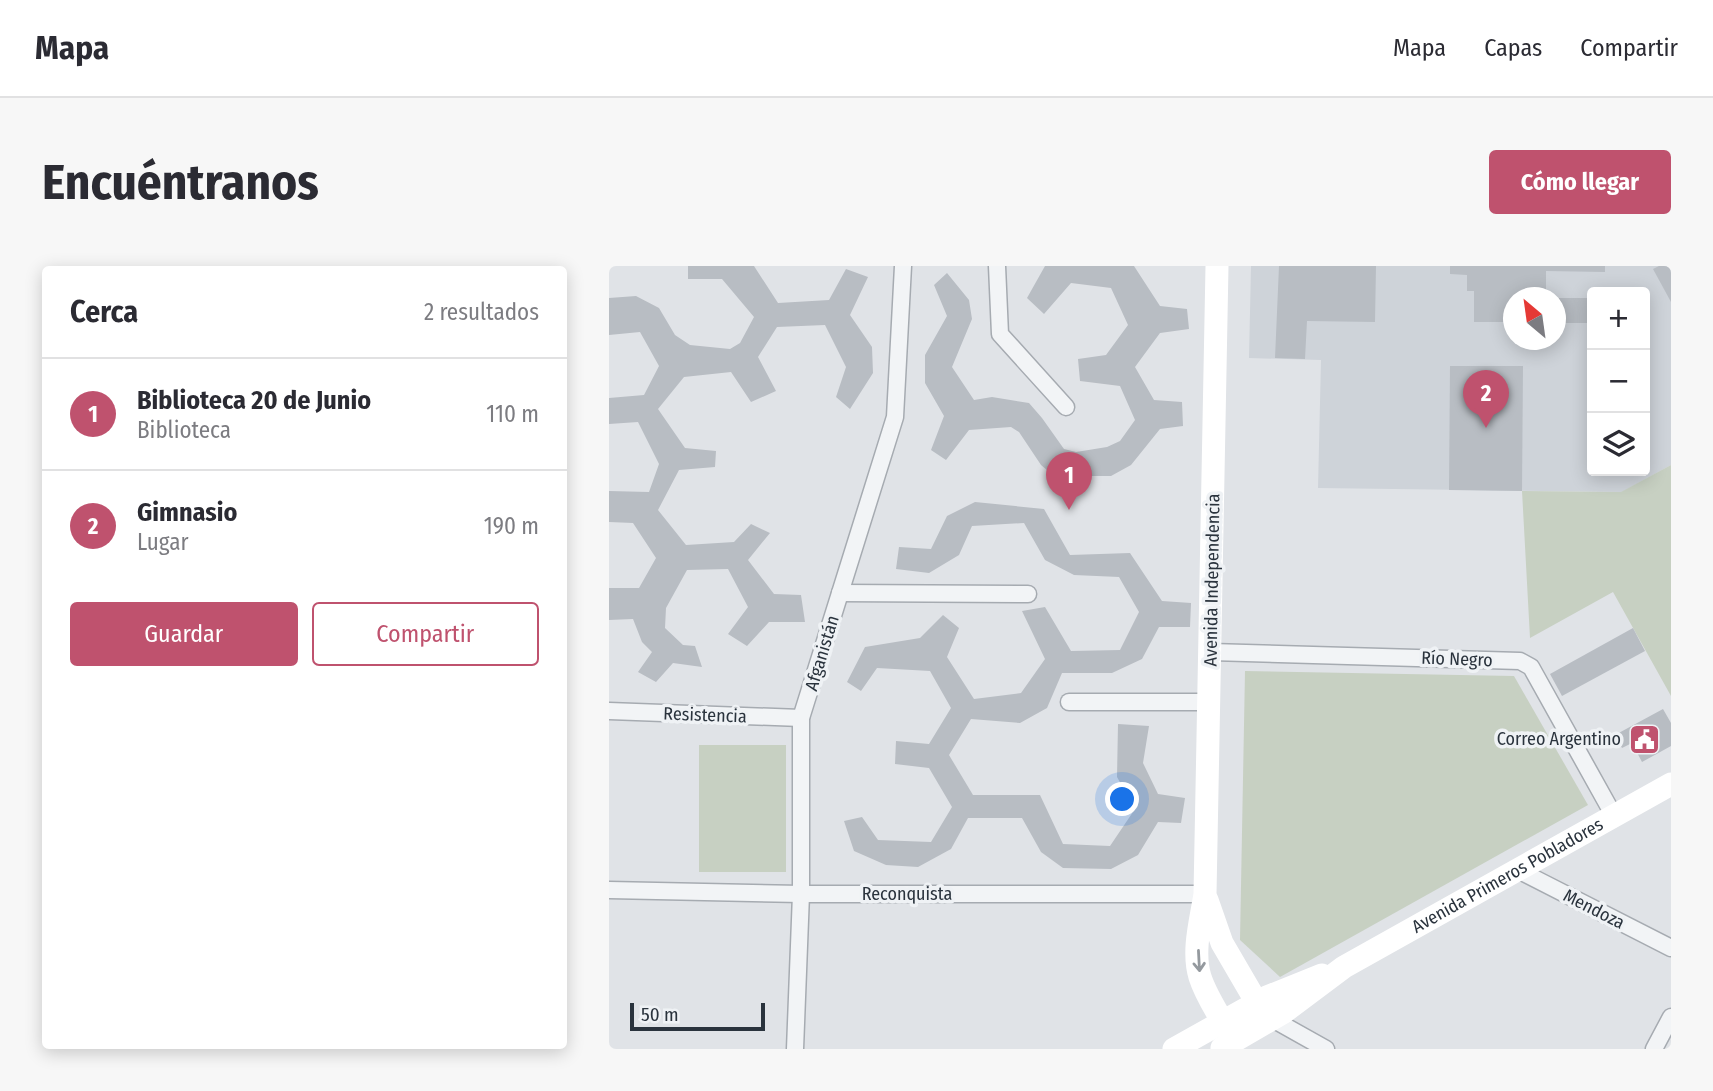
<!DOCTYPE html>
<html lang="es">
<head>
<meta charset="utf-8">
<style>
  :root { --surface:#fff; --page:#f7f7f7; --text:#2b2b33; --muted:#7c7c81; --line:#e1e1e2; --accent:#bf526e }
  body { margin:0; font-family:"Fira Sans Condensed",sans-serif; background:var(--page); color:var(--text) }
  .controls { position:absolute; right:21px; top:21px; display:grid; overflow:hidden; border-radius:7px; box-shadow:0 4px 18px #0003 }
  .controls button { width:63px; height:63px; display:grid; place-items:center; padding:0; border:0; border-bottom:2px solid var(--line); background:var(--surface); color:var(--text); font:35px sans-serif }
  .compass { position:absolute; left:894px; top:21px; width:63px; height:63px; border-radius:50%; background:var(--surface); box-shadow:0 4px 18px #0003; rotate:331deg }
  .scale { position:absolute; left:21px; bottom:18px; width:135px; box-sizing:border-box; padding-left:7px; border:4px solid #2a333d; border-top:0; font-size:19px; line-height:24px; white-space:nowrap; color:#2a333d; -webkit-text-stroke:5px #eff2f5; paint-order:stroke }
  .you { position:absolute; left:514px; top:534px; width:24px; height:24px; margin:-18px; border:5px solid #fff; border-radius:50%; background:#1a73e8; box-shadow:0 0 0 10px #1a73e833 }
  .badge { display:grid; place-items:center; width:46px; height:46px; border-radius:50%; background:var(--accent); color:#fff; font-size:23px; font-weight:700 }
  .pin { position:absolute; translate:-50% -58px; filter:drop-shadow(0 2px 4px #0008) }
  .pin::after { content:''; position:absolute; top:37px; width:24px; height:21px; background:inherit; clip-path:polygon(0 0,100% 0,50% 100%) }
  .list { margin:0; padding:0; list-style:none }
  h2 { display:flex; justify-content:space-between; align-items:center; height:91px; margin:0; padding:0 28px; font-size:30px }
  h2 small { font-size:23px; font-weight:400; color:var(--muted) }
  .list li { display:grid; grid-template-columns:46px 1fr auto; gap:21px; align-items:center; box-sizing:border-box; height:112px; padding:0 28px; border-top:2px solid var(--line) }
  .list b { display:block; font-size:26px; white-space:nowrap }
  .list p { margin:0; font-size:23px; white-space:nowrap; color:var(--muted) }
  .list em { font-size:23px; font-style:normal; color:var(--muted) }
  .actions { display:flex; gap:14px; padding:21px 28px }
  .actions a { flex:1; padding:16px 0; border:2px solid var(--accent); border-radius:7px; text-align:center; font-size:24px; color:var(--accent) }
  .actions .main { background:var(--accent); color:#fff }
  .icon { flex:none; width:38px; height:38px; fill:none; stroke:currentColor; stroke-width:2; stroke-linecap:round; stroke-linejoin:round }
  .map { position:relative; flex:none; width:1062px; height:783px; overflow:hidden; border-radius:7px }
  header { display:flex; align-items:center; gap:42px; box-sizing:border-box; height:98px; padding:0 35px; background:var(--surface); border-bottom:2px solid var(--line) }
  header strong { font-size:33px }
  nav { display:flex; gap:38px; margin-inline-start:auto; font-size:24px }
  .intro { display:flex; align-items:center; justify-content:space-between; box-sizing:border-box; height:168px; padding:0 42px }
  h1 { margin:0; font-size:49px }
  .button { padding:18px 32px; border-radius:7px; background:var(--accent); color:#fff; font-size:24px; font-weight:700 }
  main { display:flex; gap:42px; padding:0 42px }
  aside { flex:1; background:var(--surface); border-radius:7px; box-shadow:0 4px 18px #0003 }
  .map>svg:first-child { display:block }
  .built { fill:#ced3d9; fill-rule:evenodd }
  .green { fill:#c7d0c2 }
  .building { fill:#b8bdc3 }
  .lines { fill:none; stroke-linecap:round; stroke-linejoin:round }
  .street-casing { stroke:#a6abb1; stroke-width:19 }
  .street { stroke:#f2f4f6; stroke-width:16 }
  .secondary { stroke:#fff; stroke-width:23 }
  .oneway { stroke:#94999e }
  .labels { text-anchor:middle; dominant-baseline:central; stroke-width:7; stroke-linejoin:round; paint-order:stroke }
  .street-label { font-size:18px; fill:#2a333d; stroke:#eff2f5 }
  .poi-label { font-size:18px; fill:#2a333d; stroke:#eff2f5; text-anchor:end }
</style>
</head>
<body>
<header>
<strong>Mapa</strong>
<nav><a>Mapa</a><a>Capas</a><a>Compartir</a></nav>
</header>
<div class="intro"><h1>Encuéntranos</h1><a class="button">Cómo llegar</a></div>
<main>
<aside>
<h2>Cerca<small>2 resultados</small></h2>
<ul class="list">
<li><span class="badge">1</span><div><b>Biblioteca 20 de Junio</b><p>Biblioteca</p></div><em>110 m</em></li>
<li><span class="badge">2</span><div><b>Gimnasio</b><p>Lugar</p></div><em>190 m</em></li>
</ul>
<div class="actions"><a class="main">Guardar</a><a>Compartir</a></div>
</aside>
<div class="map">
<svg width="1062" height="783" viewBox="0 0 1062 783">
  <rect width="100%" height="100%" fill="#e0e3e7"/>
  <path class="built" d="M 642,0 L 1062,0 L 1062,199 L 1013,226 L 709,222 L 712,94 L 640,92 ZM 983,26 L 1036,26 L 1036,205 L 983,205 ZM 904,32 L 946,32 L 946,74 L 904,74 Z"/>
  <g class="green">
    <polygon points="1062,199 1062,430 1004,326 921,372 913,225 1012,226"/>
    <polygon points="636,405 905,410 979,539 671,711 631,674"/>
    <rect x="90" y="479" width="87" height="127"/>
  </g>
  <g class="building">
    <polygon points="79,0 145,0 169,37 220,34 237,3 259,11 241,49 263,81 264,107 241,143 227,131 237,101 216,59 168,61 149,91 167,125 142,136 122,106 75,111 49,143 76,182 107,185 106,201 70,204 49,244 77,279 125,276 142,258 161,267 139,294 165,328 192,329 196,356 160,356 138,380 119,368 139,341 119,303 78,304 57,342 56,362 74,379 86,380 93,401 64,397 47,416 29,406 43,386 33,376 24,353 0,354 0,322 30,322 47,292 24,257 0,256 0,225 40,226 50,198 29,156 0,158 0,132 35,129 50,100 31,66 0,69 0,32 27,30 50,42 66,69 81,79 121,83 131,77 145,51 113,13 79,13"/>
    <polygon points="436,0 525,0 551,40 578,43 580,63 551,67 526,101 545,134 573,136 574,160 551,163 522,199 502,210 445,210 432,199 410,166 402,161 360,164 337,194 322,184 335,150 316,117 316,89 338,50 325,19 338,7 360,34 363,53 343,101 365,134 383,131 420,137 433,152 455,183 467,186 498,181 511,175 526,154 511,120 471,115 469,93 497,89 519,59 502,22 462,17 435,48 418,32"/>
    <polygon points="670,0 767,0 766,56 698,55 696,93 666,92"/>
    <polygon points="841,0 996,0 996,6 937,5 937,32 904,32 904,56 865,56 865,25 858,25 858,9 841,8"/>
    <polygon points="1050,0 1062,0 1062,36 1044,3"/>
    <rect x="946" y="32" width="37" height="25"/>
    <polygon points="841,100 914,100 913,225 840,224"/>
    <polygon points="366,236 435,243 461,289 521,287 553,335 582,337 581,361 550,361 533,393 503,407 453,407 438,442 411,457 362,453 340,489 364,529 431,529 454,578 501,580 526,543 508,511 509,458 540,460 534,497 549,528 576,532 572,557 549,556 529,589 502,603 454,602 432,586 413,552 359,552 342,583 309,601 277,599 245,585 235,555 253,551 269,574 322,576 343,541 320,502 286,498 287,475 320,478 342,442 321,405 268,402 252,425 238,416 256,381 311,372 334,349 350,362 338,391 365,433 412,427 436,393 413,345 436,341 462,385 511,384 530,346 510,311 465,309 436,294 415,257 363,260 350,289 320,307 287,303 290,281 322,283 338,250"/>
    <polygon points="1024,362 1036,385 953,430 941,408"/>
    <polygon points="1054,443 1062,457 1062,480 1033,496 1023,477 1013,482 1006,469"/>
  </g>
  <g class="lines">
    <defs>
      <g id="street">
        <polyline points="388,0 391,68 457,141"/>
        <polyline points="231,327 419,328"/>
        <polyline points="602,386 911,395 922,401 1005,550"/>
        <polyline points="460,436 601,436"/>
        <polyline points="0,445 192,452"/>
        <polyline points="909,604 1062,682"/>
        <polyline points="0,624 192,628 596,628"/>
        <polyline points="658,750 717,783"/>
        <polyline points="186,783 192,628 192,452 286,151 294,0"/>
        <polyline points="1045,783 1062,751"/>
      </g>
    </defs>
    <use href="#street" class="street-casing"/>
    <use href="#street" class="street"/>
    <g class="secondary">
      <path d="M 608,0 L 596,628 C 592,654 583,685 591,711 C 598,733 614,755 625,775"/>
      <polyline points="598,634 613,677 648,737 651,752"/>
      <path id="s1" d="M 613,782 L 675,746 L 735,701 L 1062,518"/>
      <polyline points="565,783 658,731 713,709"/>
    </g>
  </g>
  <defs><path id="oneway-shaft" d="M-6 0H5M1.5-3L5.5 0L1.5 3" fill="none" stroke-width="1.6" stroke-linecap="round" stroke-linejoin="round" transform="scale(1.75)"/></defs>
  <use class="oneway" href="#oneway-shaft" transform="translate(590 695) rotate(87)"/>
  <defs>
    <symbol id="civic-square" viewBox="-11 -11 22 22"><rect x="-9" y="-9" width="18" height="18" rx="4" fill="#bf526e" stroke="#eff2f5"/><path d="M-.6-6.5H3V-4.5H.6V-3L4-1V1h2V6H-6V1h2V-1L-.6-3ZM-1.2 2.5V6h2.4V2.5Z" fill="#fff"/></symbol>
  </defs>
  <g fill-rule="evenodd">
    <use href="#civic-square" x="1018" y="456" width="35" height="35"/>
  </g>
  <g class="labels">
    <g class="street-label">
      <text transform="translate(603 314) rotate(-89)">Avenida Independencia</text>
      <text transform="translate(213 387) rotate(-73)">Afganistán</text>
      <text transform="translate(848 393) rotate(2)">Río Negro</text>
      <text transform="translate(96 449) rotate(2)">Resistencia</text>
      <text stroke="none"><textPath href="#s1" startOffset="334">Avenida Primeros Pobladores</textPath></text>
      <text x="298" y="628">Reconquista</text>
      <text transform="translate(985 643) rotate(27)">Mendoza</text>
    </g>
    <g class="poi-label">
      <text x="1012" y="473">Correo Argentino</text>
    </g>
  </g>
</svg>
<div class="controls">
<button>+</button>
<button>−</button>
<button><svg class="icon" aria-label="layers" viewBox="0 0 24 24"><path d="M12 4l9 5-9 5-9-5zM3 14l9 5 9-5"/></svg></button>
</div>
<svg class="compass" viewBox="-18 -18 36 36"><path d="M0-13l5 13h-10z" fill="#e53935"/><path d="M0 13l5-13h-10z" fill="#7c7c81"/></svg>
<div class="scale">50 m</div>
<div class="you"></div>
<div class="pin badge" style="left:460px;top:244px">1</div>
<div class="pin badge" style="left:877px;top:162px">2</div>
</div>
</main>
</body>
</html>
